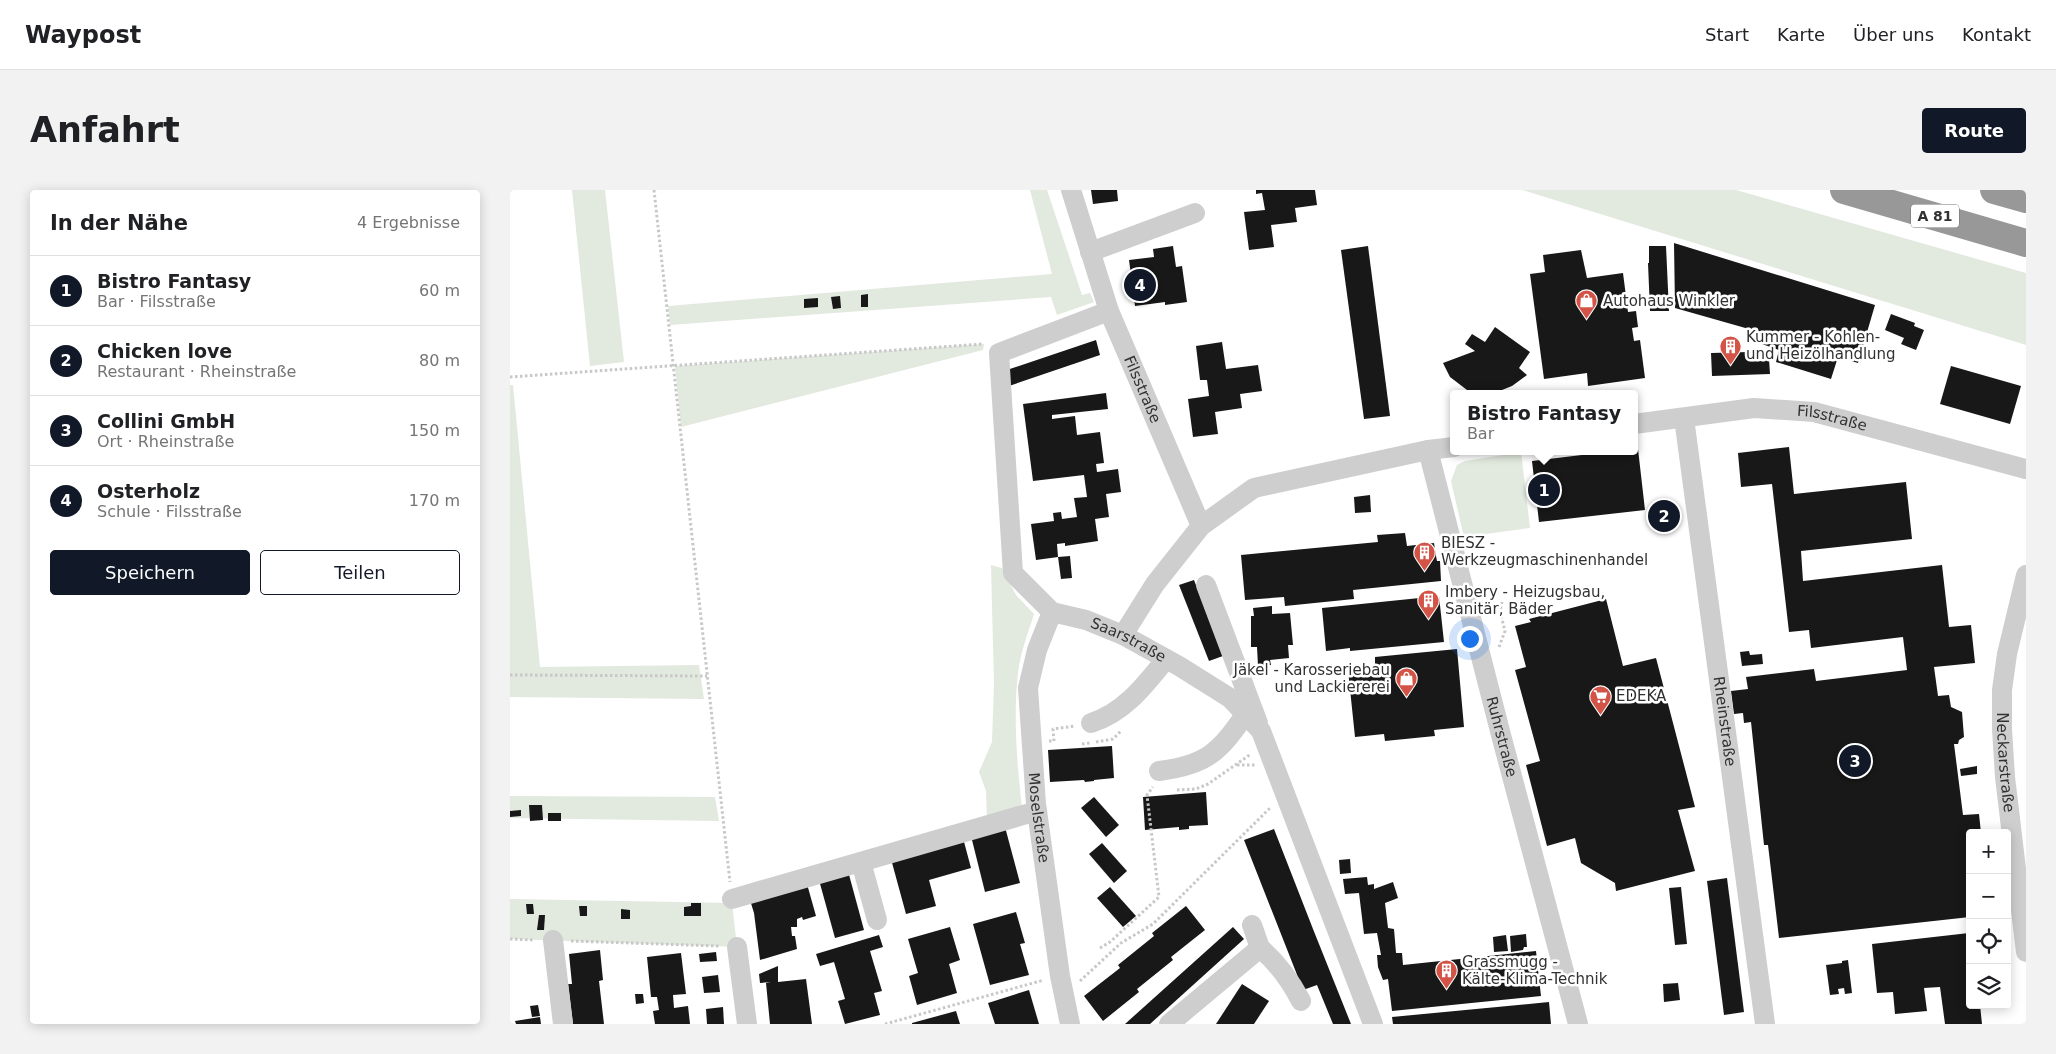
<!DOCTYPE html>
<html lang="de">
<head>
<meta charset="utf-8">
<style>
  :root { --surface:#fff; --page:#f2f2f2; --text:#202124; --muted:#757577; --line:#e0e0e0; --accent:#111827 }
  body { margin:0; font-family:"DejaVu Sans",sans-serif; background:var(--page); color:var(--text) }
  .controls { position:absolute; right:15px; bottom:15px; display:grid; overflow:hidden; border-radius:5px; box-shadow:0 2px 12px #0003 }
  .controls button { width:45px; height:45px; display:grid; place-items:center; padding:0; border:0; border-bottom:1px solid var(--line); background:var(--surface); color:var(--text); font:25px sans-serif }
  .you { position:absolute; left:959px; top:448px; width:18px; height:18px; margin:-12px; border:4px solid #fff; border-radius:50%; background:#1a73e8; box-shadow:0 0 0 8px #1a73e833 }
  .badge { display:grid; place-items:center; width:32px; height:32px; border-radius:50%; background:var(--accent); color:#fff; font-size:16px; font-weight:700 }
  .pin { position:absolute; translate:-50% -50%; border:2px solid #fff; box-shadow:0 1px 5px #0006 }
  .popup { position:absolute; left:940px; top:200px; width:188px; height:65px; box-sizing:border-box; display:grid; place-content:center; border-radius:5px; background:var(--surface); filter:drop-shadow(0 1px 4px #0005); font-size:16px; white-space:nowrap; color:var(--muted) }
  .popup b { font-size:19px; color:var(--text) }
  .popup::after { content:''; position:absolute; left:50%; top:100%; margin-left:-10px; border:10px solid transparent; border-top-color:var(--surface) }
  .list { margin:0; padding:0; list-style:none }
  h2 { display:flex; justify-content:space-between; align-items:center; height:65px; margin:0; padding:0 20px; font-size:21px }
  h2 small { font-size:16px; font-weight:400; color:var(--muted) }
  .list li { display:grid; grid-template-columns:32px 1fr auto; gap:15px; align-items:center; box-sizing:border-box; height:70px; padding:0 20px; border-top:1px solid var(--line) }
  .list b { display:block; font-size:19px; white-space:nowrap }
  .list p { margin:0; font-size:16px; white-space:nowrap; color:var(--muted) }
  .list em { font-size:16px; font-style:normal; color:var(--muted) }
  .actions { display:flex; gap:10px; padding:15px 20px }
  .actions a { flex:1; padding:11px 0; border:1px solid var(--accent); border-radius:5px; text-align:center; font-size:18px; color:var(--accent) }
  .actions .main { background:var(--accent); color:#fff }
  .icon { flex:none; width:28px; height:28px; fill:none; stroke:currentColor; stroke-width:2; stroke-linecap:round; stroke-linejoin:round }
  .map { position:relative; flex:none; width:1516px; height:834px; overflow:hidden; border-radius:5px }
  header { display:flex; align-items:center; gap:30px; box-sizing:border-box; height:70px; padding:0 25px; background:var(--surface); border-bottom:1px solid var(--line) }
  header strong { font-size:24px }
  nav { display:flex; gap:28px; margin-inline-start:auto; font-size:18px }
  .intro { display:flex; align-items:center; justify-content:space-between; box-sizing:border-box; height:120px; padding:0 30px }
  h1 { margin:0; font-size:35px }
  .button { padding:12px 22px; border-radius:5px; background:var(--accent); color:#fff; font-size:18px; font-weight:700 }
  main { display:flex; gap:30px; padding:0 30px }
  aside { flex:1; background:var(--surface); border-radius:5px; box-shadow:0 2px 12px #0003 }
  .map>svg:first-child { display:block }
  .green { fill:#e2e9de }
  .building { fill:#181818 }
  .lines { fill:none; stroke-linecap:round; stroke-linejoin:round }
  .path { stroke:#c8c8c8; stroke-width:3; stroke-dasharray:2.5 2.5; stroke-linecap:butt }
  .minor { stroke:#cecece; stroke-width:20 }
  .highway { stroke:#989898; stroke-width:28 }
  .labels { text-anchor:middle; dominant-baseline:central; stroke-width:5; stroke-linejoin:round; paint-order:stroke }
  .shield { fill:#fff; stroke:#6f6f6f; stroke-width:1 }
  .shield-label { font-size:14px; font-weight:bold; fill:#313131 }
  .poi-label { font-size:15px; fill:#313131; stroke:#fff; text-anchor:start }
  .street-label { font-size:15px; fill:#313131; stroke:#fff }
</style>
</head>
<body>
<header>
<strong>Waypost</strong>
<nav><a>Start</a><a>Karte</a><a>Über uns</a><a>Kontakt</a></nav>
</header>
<div class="intro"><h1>Anfahrt</h1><a class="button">Route</a></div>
<main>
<aside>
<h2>In der Nähe<small>4 Ergebnisse</small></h2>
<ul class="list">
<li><span class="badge">1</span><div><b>Bistro Fantasy</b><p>Bar · Filsstraße</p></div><em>60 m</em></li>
<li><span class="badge">2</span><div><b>Chicken love</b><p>Restaurant · Rheinstraße</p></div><em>80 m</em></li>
<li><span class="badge">3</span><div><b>Collini GmbH</b><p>Ort · Rheinstraße</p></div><em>150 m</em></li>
<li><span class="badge">4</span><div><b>Osterholz</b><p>Schule · Filsstraße</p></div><em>170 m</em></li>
</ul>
<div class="actions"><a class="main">Speichern</a><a>Teilen</a></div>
</aside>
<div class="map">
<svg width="1516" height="834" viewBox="0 0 1516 834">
  <rect width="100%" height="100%" fill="#fff"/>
  <g class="green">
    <polygon points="62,0 95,0 114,172 80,176"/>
    <polygon points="520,0 537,0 572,105 580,103 584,112 547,125 541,107 160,135 158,116 542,84"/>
    <polygon points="1012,0 1226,0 1516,83 1516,155"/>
    <polygon points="474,154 473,160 171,237 165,176"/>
    <polygon points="0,195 3,195 30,477 189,475 194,509 0,507"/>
    <polygon points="1011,262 1020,338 954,347 941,291 947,275 955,271"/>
    <path d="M 481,375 L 492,378 L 506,405 L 524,424 C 518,443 510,463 508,483 C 503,527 507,574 512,618 L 477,629 L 476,601 L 469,582 L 482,552 L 484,494 Z"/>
    <polygon points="0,606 205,607 209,631 0,628"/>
    <polygon points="0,709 222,713 227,757 0,749"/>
  </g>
  <g class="building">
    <polygon points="581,0 607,0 608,11 583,14"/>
    <polygon points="746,0 805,0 807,15 785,18 787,32 761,35 764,57 739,60 734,22 755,20 752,3 746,4"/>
    <polygon points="1164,53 1365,115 1348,173 1328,167 1321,189 1266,172 1269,160 1249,153 1253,143 1165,118"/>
    <polygon points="663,56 666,77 672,76 677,112 655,115 655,112 625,116 619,70 644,67 643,59"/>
    <polygon points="858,56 880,226 854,229 831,60"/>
    <polygon points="1139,56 1156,56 1159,121 1140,121 1138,73 1139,73"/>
    <polygon points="1071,60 1077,88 1113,83 1118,122 1126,121 1128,137 1122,138 1124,151 1130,150 1135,188 1078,196 1077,183 1034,189 1020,84 1035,82 1033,65"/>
    <polygon points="358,104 358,117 351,117 351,105"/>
    <polygon points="330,106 331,118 323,119 321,107"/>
    <polygon points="308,108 308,117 294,118 294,109"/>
    <polygon points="1381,124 1405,133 1404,136 1414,140 1406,160 1391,154 1394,148 1375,140"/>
    <polygon points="985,137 1020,162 1009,178 1017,185 1002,196 992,200 979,203 957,200 940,187 933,173 965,161 955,154 962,144 975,152"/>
    <polygon points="586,150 590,165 499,196 494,181"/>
    <polygon points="712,152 716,179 748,175 752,201 730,204 732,218 705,222 708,244 683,247 678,209 699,206 697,190 690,190 686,156"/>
    <polygon points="1239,162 1239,166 1249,165 1249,169 1259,169 1260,184 1202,186 1201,163"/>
    <polygon points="1441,176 1511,196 1500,234 1430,214"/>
    <polygon points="596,203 598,219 542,225 542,229 565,226 567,245 590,242 594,273 586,274 587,282 608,279 611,302 596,304 599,327 585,329 588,351 555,356 555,353 547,354 548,367 526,370 521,334 544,331 543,323 551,322 552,329 567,327 564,308 577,307 574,285 523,291 513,214"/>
    <polygon points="1279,257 1284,304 1396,292 1402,349 1291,361 1293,391 1432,375 1439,437 1461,435 1465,473 1424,477 1428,506 1439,505 1441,517 1452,522 1454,547 1449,550 1448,554 1444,554 1453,625 1469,624 1471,643 1460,643 1460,727 1269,748 1258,655 1254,655 1241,532 1234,533 1233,523 1224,524 1221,501 1238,499 1236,487 1304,479 1306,491 1397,480 1393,447 1301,458 1299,440 1279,442 1262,294 1231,297 1228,263"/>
    <polygon points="1124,259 1128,259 1135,320 1029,332 1022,271 1105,261 1124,261"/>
    <polygon points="860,305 861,322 845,323 844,307"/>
    <polygon points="1159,322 1159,330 1149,330 1148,323"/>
    <polygon points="895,343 897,356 924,353 926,366 927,371 930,371 931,391 843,400 844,409 775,416 774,407 735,410 731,365 868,352 867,345"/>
    <polygon points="560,366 562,388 551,389 548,367"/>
    <polygon points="684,390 713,466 699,471 669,395"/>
    <polygon points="929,406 934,452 840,461 840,458 816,461 812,418"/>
    <polygon points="1096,409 1113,476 1146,468 1185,617 1168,620 1185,681 1106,701 1105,693 1071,673 1065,648 1037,656 1016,575 1030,571 1005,480 1016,477 1005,436 1021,432 1019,429"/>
    <polygon points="762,416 762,424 780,423 783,455 778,455 779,468 760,470 761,475 748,476 747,457 741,457 741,426 744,426 743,418"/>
    <polygon points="947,459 954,537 924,540 925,546 875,551 874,544 845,547 838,480 865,477 865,467"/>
    <polygon points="1239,461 1240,465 1252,464 1253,474 1232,476 1230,462"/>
    <polygon points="602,556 604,588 584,590 584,591 575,592 574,590 540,592 538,560"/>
    <polygon points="1467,576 1467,584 1451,586 1450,579"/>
    <polygon points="696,602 698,635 679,636 679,639 669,640 669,637 635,640 633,607"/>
    <polygon points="584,607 609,635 596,647 571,618"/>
    <polygon points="19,615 32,615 33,630 20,631"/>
    <polygon points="11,620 11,626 0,627 0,621"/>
    <rect x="38" y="623" width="13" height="8"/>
    <polygon points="495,637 510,693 475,702 461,646"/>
    <polygon points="764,639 803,739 841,834 823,834 807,795 793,800 734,650"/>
    <polygon points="453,648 461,678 419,690 426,716 396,724 381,669"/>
    <polygon points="592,653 617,681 604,693 579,664"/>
    <polygon points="840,669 841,683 830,684 829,670"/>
    <polygon points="338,681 354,740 325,748 309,690"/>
    <polygon points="857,687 858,695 864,694 864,699 883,692 888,708 875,713 878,738 884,739 886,763 892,763 893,775 1026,761 1031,806 882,821 878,789 873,790 868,777 867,765 871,765 867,743 854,744 849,703 835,704 833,689"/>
    <polygon points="1217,688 1234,822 1214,825 1197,691"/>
    <polygon points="297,694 306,726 293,730 292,727 287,729 287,737 281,737 282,746 285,746 287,759 250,770 244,723 240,710"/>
    <polygon points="600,697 626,726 613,737 587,708"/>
    <polygon points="1171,697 1177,754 1165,755 1159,698"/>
    <polygon points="181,713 191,713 191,726 174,726 174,717 181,716"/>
    <polygon points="16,714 23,714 24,724 17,724"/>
    <polygon points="69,716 77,716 77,726 70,726"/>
    <polygon points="676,716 695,740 661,767 663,770 627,799 629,802 593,831 574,806 610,778 608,775 644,746 642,743"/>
    <polygon points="111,719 120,720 120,729 111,729"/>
    <polygon points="506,722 515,753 510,754 519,785 480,795 463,734"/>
    <polygon points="29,725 35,725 34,740 27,740"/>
    <polygon points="440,737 450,770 439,774 447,803 407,815 399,786 408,783 398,749"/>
    <polygon points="723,737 734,749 640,834 615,834"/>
    <polygon points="1459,743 1460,815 1470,815 1472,834 1435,834 1430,797 1414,798 1417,821 1385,824 1383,802 1367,803 1362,754"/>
    <polygon points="1016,744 1017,757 1014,757 1013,760 1001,762 1000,746"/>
    <polygon points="369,745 373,757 360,761 372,801 364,803 370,825 335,834 328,811 335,809 324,772 310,776 306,764"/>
    <polygon points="996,745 998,761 984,762 983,747"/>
    <polygon points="90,760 93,790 89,791 94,834 63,834 58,794 62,794 59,764"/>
    <polygon points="206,762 207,771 190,772 189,764"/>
    <polygon points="171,763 176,804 163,805 164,818 178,816 180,834 145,834 143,821 149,820 147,807 141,807 137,767"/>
    <polygon points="1338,770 1342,803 1335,804 1334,798 1328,799 1329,804 1320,805 1316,775 1332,773 1332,771"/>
    <polygon points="268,776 268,792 296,789 302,834 260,834 256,793 261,792 250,793 249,784"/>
    <polygon points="208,785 210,802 194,803 192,787"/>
    <polygon points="1168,793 1170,810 1154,812 1153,794"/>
    <polygon points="732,794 759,811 744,834 706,834"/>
    <polygon points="519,800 529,834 485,834 478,813"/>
    <polygon points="125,804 133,804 134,813 126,814"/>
    <polygon points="1039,812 1041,834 883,834 882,827"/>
    <polygon points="28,815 30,826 22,827 20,816"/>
    <polygon points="213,817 214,834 197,834 196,819"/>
    <polygon points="446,821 450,834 402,834 402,833"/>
    <polygon points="30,827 31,834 6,834 5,831"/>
  </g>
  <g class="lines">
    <g class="path">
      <polyline points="144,0 220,692"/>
      <polyline points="0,187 473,154"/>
      <polyline points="989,457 995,441 990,421 992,412"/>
      <polyline points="0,485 197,486"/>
      <polyline points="539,551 544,551 543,539 565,536"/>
      <polyline points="586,552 603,549 611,541"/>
      <polyline points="572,554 580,553"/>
      <polyline points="727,575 746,575"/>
      <polyline points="667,600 686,599 698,594 741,564"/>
      <polyline points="0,749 24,750"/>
      <polyline points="61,751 209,756"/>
      <polyline points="590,758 600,752 649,707 637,605 643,597"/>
      <polyline points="570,791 611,753 643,734 761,617"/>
      <polyline points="375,834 534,790"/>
    </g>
    <g class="minor">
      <path id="s1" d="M 561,0 L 599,121 L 691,336"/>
      <polyline points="580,62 685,23"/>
      <path id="s2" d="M 599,121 L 489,163 L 503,383 L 542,422 L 576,430 L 613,445 L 669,476 L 720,508 L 751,541 L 863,834"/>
      <path id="s3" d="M 1174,228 L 1255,834"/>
      <path id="s4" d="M 1124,234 L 1244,218 L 1304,222 L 1516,279"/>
      <path id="s5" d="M 918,260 L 991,545 L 1068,834"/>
      <path id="s6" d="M 1516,385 L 1497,464 L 1492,500 L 1492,539 L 1495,587 L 1516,762"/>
      <polyline points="696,395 748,533"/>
      <path id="s7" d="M 542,422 L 527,460 L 518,498 L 526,614 L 550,786 L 560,834"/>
      <polyline points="613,445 645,394 691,336 744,298 918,260 944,257"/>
      <path d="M 581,533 C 614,523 635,495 656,469"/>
      <path d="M 649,581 C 697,575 709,562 735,525"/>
      <polyline points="351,672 367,730"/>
      <polyline points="222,709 527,621"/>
      <polyline points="742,735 750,758"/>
      <polyline points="43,750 53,834"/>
      <polyline points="227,757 237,834"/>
      <path d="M 659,834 L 750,758 C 768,773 780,790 791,811"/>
    </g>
    <g class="highway">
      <polyline points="1334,0 1516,53"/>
      <polyline points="1484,0 1516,9"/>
    </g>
  </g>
  <defs>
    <symbol id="shop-pin" viewBox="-11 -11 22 30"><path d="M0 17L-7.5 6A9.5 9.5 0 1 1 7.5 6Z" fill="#d35347" stroke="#fff"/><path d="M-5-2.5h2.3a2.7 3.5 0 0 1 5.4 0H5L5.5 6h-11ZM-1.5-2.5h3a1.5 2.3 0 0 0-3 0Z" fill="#fff"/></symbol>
    <symbol id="building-pin" viewBox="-11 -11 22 30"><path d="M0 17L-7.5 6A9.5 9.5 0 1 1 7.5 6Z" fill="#d35347" stroke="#fff"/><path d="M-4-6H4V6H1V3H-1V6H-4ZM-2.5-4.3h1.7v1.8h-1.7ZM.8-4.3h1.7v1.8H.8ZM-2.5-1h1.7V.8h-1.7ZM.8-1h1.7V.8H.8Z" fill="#fff"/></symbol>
    <symbol id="supermarket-pin" viewBox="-11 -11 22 30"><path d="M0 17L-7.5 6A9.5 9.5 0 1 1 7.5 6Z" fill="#d35347" stroke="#fff"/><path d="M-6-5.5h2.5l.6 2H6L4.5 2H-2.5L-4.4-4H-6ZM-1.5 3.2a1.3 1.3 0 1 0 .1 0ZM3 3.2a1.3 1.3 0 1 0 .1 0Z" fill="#fff"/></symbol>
  </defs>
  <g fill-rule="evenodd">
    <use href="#shop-pin" x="1064" y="98" width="25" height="34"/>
    <use href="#building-pin" x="1208" y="144" width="25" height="34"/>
    <use href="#building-pin" x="902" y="350" width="25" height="34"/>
    <use href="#building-pin" x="906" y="398" width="25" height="34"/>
    <use href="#shop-pin" x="884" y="476" width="25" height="34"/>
    <use href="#supermarket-pin" x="1078" y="494" width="25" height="34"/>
    <use href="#building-pin" x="924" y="768" width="25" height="34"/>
  </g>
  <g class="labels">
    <rect class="shield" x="1401" y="14.5" width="48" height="23" rx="4"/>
    <g class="shield-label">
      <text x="1425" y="26">A 81</text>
    </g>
    <g class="poi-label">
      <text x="1093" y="111">Autohaus Winkler</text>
      <text x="1236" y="147">Kummer - Kohlen-<tspan x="1236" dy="17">und Heizölhandlung</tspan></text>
      <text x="931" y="353">BIESZ -<tspan x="931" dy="17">Werkzeugmaschinenhandel</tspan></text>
      <text x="935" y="402">Imbery - Heizugsbau,<tspan x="935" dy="17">Sanitär, Bäder</tspan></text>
      <text x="880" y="480" text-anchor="end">Jäkel - Karosseriebau<tspan x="880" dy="17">und Lackiererei</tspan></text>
      <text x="1106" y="506">EDEKA</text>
      <text x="952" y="772">Grassmugg -<tspan x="952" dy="17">Kälte-Klima-Technik</tspan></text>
    </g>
    <g class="street-label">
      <text stroke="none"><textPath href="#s1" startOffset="212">Filsstraße</textPath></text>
      <text stroke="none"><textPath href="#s4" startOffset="200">Filsstraße</textPath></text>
      <text stroke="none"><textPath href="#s2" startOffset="475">Saarstraße</textPath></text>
      <text stroke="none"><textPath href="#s3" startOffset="306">Rheinstraße</textPath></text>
      <text stroke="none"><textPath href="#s5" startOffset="296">Ruhrstraße</textPath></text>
      <text stroke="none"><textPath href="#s6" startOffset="190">Neckarstraße</textPath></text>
      <text stroke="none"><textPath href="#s7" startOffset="210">Moselstraße</textPath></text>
    </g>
  </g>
</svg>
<div class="controls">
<button>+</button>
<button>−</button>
<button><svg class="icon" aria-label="locate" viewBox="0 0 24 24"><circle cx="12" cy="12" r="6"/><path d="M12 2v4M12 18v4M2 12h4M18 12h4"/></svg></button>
<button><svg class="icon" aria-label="layers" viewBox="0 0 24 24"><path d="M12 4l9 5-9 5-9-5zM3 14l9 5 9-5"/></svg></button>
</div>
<div class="you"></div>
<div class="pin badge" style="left:1034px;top:300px">1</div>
<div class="popup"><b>Bistro Fantasy</b>Bar</div>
<div class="pin badge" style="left:1154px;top:326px">2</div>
<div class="pin badge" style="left:1345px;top:571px">3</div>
<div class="pin badge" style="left:630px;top:95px">4</div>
</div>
</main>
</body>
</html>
